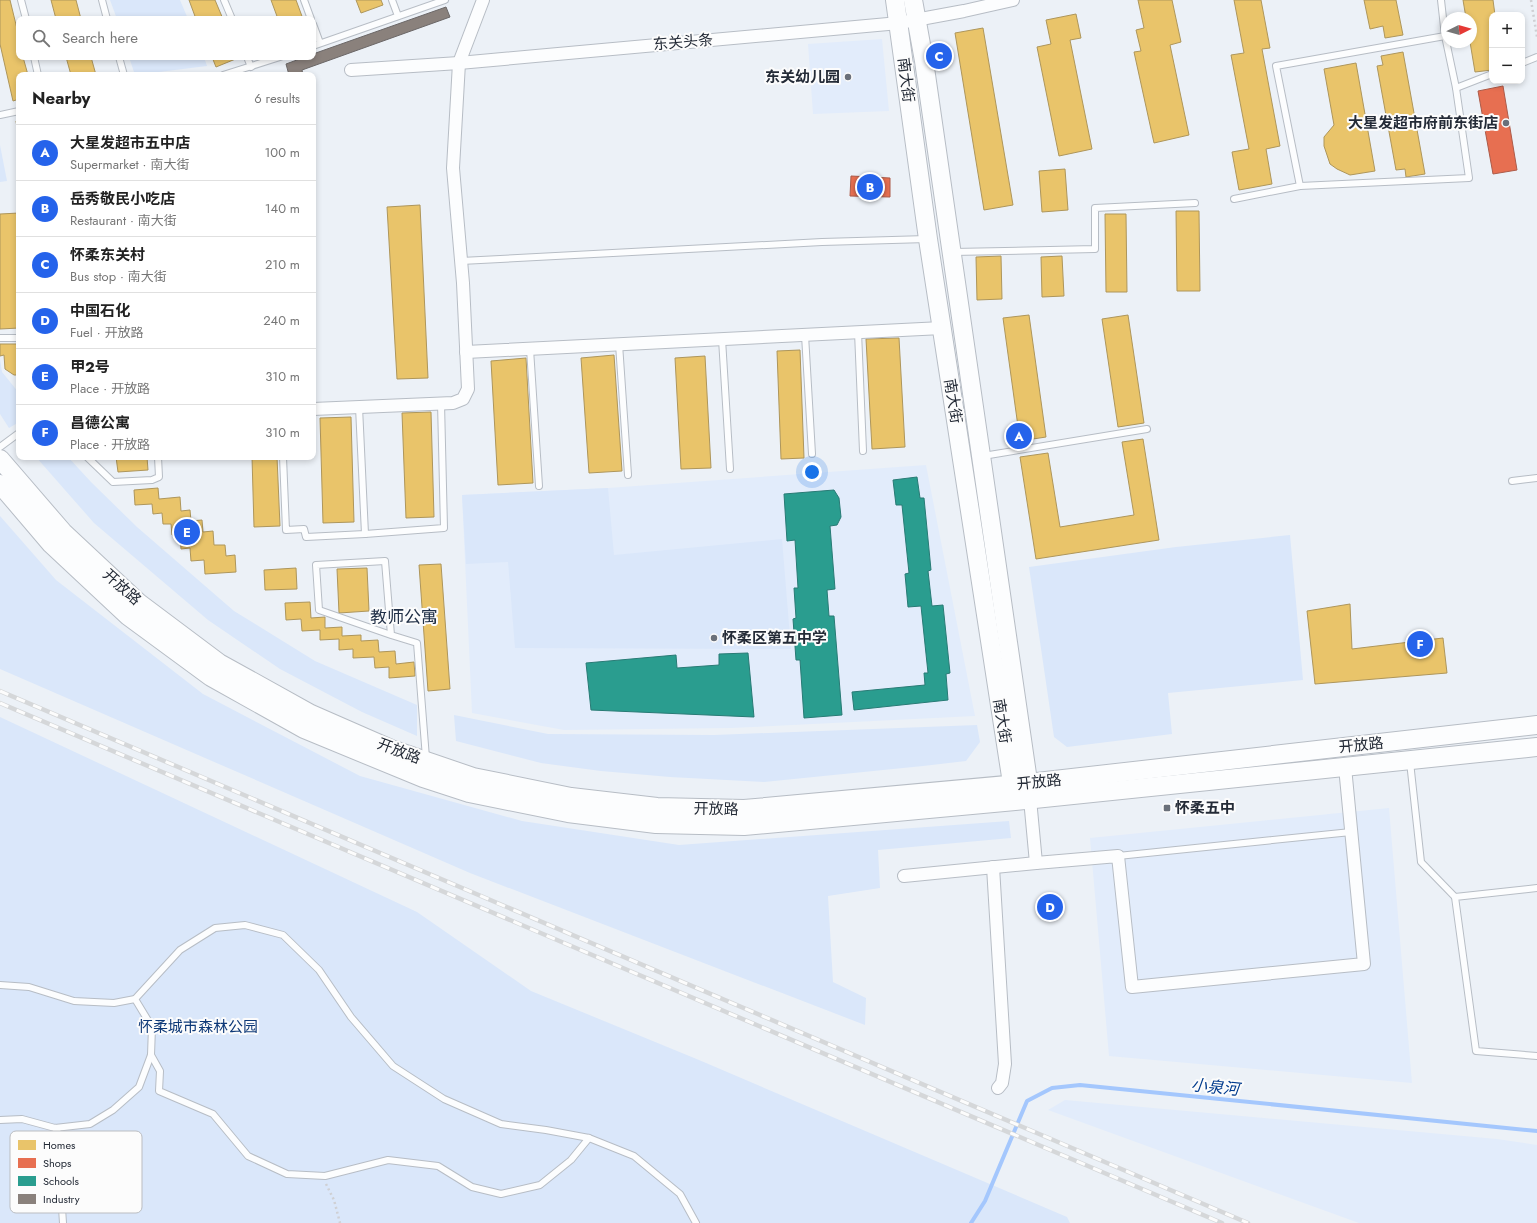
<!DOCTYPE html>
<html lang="en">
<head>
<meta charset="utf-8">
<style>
  :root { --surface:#fff; --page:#f6f6f6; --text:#222; --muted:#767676; --line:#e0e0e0; --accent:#2563eb }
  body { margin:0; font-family:Jost,"Noto Sans SC",sans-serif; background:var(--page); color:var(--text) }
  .controls { position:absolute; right:12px; top:12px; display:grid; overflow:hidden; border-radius:8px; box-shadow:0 2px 6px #0003 }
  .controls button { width:36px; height:36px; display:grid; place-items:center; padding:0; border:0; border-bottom:1px solid var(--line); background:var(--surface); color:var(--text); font:20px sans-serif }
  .compass { position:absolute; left:1441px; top:12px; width:36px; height:36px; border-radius:50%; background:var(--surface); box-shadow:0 2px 6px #0003; rotate:85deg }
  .you { position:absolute; left:812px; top:472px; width:14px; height:14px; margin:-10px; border:3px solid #fff; border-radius:50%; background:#1a73e8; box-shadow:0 0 0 6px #1a73e833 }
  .badge { display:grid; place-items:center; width:26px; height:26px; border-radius:50%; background:var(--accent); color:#fff; font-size:13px; font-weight:700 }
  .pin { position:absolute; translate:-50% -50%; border:2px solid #fff; box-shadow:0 1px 4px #0006 }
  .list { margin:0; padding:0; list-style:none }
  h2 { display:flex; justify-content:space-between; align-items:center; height:52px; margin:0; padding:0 16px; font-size:17px }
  h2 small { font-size:13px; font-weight:400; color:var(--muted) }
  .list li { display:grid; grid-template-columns:26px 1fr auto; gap:12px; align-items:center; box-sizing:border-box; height:56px; padding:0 16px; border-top:1px solid var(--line) }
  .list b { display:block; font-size:15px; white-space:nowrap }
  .list p { margin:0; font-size:13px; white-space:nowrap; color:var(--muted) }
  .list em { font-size:13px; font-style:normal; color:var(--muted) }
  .icon { flex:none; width:22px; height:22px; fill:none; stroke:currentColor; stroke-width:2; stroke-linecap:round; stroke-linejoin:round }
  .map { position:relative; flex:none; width:1537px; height:1223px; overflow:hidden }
  .search { position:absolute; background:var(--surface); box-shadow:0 2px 6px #0003; left:16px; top:16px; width:300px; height:44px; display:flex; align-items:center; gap:10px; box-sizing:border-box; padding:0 14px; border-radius:8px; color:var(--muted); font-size:15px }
  .panel { position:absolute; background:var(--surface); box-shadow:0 2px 6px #0003; left:16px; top:72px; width:300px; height:388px; border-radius:8px }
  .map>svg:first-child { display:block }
  .built { fill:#e2ecfb }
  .green { fill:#dae7fa }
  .homes { fill:#e9c46a; stroke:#ae965b }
  .shops { fill:#e76f51; stroke:#ac5b49 }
  .schools { fill:#2a9d8f; stroke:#287b75 }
  .industry { fill:#8a817c; stroke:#6b6767 }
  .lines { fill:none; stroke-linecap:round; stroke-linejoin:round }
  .stream { stroke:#a4c7fd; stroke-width:4 }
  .lane-casing { stroke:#b7bdc5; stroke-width:8 }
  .street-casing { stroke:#b7bdc5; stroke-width:14 }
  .secondary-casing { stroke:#b7bdc5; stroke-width:20 }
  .path { stroke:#cfd0d4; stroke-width:2.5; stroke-dasharray:2 3; stroke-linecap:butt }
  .lane { stroke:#fcfdfe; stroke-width:6 }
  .street { stroke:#fcfdfe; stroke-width:12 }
  .secondary { stroke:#fcfdfe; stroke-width:18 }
  .rail-casing { stroke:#d5d7d9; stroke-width:4.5 }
  .rail { stroke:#fcfcfc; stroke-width:3; stroke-dasharray:9; stroke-linecap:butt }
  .poi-dot { fill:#6a707a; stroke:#fcfcfc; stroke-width:1.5 }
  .labels { text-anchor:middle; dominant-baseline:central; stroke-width:4; stroke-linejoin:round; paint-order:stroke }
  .street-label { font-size:15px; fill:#242b37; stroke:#fcfcfc }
  .poi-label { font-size:15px; font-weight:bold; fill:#242b37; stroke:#fcfcfc; text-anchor:end }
  .park-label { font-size:15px; fill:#0d3877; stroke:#fcfcfc }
  .water-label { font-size:16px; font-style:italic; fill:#003b8d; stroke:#fcfcfc }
  .quarter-label { font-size:17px; fill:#213047; stroke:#fcfcfc }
  .key { fill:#fcfcfc; stroke:#bbbdc1; stroke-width:1 }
  .key-label { font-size:11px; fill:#242b37 }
</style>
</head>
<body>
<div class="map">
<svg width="1537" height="1223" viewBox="0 0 1537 1223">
  <rect width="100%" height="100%" fill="#ecf1f7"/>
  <g class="built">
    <polygon points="882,39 889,111 813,114 808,44"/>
    <polygon points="926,465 975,716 731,728 564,730 472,713 462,495 608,488"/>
    <polygon points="1389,808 1412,1083 1109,1056 1090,838"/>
    <polygon points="1065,1100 1497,1139 1537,1145 1537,1223 1359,1223 1048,1110"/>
  </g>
  <g class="green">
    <polygon points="110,0 180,0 188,19 117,19"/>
    <polygon points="129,57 204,57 207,66 135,75"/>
    <polygon points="0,145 7,181 0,182"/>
    <polygon points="0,359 2,372 19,393 19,422 9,428 0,414"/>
    <polygon points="36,457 68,457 91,482 137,527 234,611 315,661 417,705 417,736 362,712 280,669 208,620 94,523"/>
    <polygon points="608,488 614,555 782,539 791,649 515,648 508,562 466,564 462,495"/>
    <polygon points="0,516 56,580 203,694 360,776 522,821 679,845 1009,821 1011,838 878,850 880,888 828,896 833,982 866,998 865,1025 470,873 0,669"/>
    <polygon points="1290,535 1303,680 1168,693 1172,734 1067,747 1054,737 1029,567 1176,547"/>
    <polygon points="454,715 548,734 714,735 977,725 980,742 966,761 923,766 764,782 670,777 601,771 541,763 456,741"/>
    <polygon points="0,717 417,912 531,991 699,1060 1067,1217 1070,1223 0,1223"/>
  </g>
  <g class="homes">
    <polygon points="0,0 10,0 19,37 19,57 23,57 28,75 19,75 19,99 13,101 0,44"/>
    <polygon points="51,0 76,0 81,19 56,19"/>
    <polygon points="189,0 215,0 223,19 196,19"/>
    <polygon points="271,0 296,0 303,19 278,19"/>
    <polygon points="356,0 381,0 383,5 361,13"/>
    <polygon points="1138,0 1172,0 1181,42 1170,45 1189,135 1154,143 1134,52 1141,51 1136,30 1144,28"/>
    <polygon points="1234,0 1261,0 1270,48 1262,49 1280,146 1266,149 1272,184 1239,190 1232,152 1249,149 1231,55 1244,53"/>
    <polygon points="1364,0 1396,0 1403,35 1385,38 1383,26 1370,29"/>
    <polygon points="1463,0 1493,0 1495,15 1492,15 1492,70 1475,72 1470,42 1471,42 1471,18 1466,18"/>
    <polygon points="1076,14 1081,38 1070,40 1092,149 1059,156 1037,47 1051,44 1046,20"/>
    <polygon points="983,28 1013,205 984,210 955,33"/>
    <polygon points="1403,52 1425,174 1406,177 1405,169 1396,170 1377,66 1383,65 1381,56"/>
    <polygon points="66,57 91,57 96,75 71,75"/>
    <polygon points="212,57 238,57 238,58 216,67"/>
    <polygon points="1356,63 1375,171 1350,175 1337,169 1330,164 1324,146 1324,137 1334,125 1324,69"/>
    <polygon points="19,120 19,139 16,121"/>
    <polygon points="1065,169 1068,210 1042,212 1039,171"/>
    <polygon points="420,205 428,378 397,379 387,207"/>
    <polygon points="1176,211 1199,211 1200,291 1177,291"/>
    <polygon points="19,213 19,328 0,329 0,214"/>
    <polygon points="1105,214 1126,214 1127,292 1106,292"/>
    <polygon points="1001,256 1002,299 977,300 976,257"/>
    <polygon points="1062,256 1064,296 1042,297 1041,257"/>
    <polygon points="1029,315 1046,437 1020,441 1003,318"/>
    <polygon points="1128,315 1144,423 1118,427 1102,319"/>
    <polygon points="899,338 905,447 872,449 866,339"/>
    <polygon points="0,344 19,344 19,375 14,375 5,369 4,355 0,356"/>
    <polygon points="800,350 804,458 781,459 777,351"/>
    <polygon points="614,355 622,471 589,473 581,358"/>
    <polygon points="705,356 711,468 681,469 675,358"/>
    <polygon points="526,358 533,483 498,485 491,361"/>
    <polygon points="431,412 434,517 406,518 402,413"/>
    <polygon points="351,417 354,522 323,523 320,418"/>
    <polygon points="1143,439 1159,540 1036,559 1020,457 1048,453 1060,527 1134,515 1122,442"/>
    <polygon points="116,457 147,457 148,470 118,472"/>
    <polygon points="252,457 277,457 280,526 254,527"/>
    <polygon points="158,488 159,499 180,497 181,511 190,510 191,521 202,520 203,532 213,531 214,545 225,545 226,556 235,555 236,572 205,574 204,560 191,561 190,548 181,549 180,535 172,535 171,524 163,524 162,513 153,514 152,504 135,505 134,490"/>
    <polygon points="441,564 450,689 428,691 419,565"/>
    <polygon points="296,568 297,589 265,590 264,570"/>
    <polygon points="367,568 369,611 339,613 337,569"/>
    <polygon points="310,602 311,618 325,617 325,628 342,627 342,636 361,635 361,641 378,640 379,652 395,651 396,664 414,662 415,676 389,678 389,667 375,668 374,657 353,658 353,649 339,650 339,639 320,640 320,630 302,631 301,619 286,620 285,603"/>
    <polygon points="1350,604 1352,649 1443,638 1447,673 1315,684 1307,611"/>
  </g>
  <g class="shops">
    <polygon points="1503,86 1517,170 1493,174 1478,91"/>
    <polygon points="851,176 890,178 890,197 850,196"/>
  </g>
  <g class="schools">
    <polygon points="917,477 920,498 924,498 931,570 928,571 932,606 943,605 950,673 946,674 948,700 854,710 852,692 925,685 924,673 928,673 921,606 908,607 905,574 909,573 902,505 896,505 893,480"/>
    <polygon points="834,490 839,498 841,517 837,525 830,526 835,589 827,590 829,616 834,616 842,715 804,718 800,660 796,660 793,619 796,618 794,588 798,588 795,540 787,541 784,494"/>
    <polygon points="748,653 754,717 591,710 586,663 676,655 677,668 719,665 719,654"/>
  </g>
  <polygon class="industry" points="446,7 450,17 302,70 303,75 289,75 286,64 305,57 313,57 313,54"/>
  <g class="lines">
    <polyline class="stream" points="971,1223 985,1201 1027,1101 1052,1088 1080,1085 1537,1131"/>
    <defs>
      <g id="lane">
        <polyline points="21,0 26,19"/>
        <polyline points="102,0 107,19"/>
        <polyline points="224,0 232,19"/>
        <polyline points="304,0 311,19"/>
        <polyline points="392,0 398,16"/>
        <polyline points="313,24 320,43"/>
        <polyline points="313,46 445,0"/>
        <polyline points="34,57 38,75"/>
        <polyline points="119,57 124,75"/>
        <polyline points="247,57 251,67"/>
        <polyline points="1522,63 1537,57"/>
        <polyline points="223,75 280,57"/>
        <polyline points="1456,88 1492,74"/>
        <polyline points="0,115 19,111"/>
        <polyline points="1300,186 1276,66 1445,36"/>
        <polyline points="1234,199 1300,186 1469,178 1456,88 1445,36 1441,0"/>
        <polyline points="953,252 1095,249 1095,208 1195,203"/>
        <polyline points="461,261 822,242 927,239"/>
        <polyline points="858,332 863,451"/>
        <polyline points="805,335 812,454"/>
        <polyline points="0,338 19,338"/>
        <polyline points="722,339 730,469"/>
        <polyline points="619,344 628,475"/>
        <polyline points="530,349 539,486"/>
        <polyline points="0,447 19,433"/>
        <polyline points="983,456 1147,429"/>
        <polyline points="87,457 113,482 152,480 159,477 158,457"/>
        <polyline points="283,457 286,530 304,529 306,537 365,534 359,407"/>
        <polyline points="1512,481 1537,478"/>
        <polyline points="365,534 444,528 441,403"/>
        <polyline points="391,635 319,610 316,565 385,561 391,635 417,643 426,758"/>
        <polyline points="1410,762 1421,862 1455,897"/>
        <polyline points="1118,856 1351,832"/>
        <polyline points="1537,888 1455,897 1476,1051 1537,1056"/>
        <polyline points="0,985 29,987 74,1001 114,1003 135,999 180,950 215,928 245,925 283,935 319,970 351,1017 393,1066 444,1099 501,1124 546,1130 589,1138 634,1156 680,1194 696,1223"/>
        <polyline points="151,1055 160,1071 159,1091 213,1114 248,1156 287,1174 325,1176 388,1160 438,1166 472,1187 501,1194 540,1185 571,1160 589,1138"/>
        <polyline points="0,1120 22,1119 55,1128 90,1124 113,1110 139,1087 151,1055 152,1027 135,999"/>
        <polyline points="55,1128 68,1147 75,1163 62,1208 63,1223"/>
      </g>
      <g id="street">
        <polyline points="351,70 459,63 899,23 964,11 1013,0"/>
        <polyline points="466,352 942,328"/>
        <polyline points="313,409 453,403 463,399 468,389 463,283 453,168 459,63 483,0"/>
        <polyline points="1030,799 1036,863 1118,856 1132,987 1364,964 1345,767"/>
        <polyline points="993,867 1005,1064 1002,1083 998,1088"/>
        <polyline points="904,876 1036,863"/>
      </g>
      <g id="secondary">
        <polyline points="895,0 928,239 1014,796"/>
        <polyline points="913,0 924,61 1030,795"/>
        <polyline points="0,459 63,532 139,603 219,663 311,714 391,749 473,777 571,797 657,807 744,809 1028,783 1537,725"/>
        <polyline points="0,484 51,544 128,616 211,677 304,729 423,778 469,793 568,813 656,824 744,826 1015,801 1537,747"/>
      </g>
    </defs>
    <use href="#lane" class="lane-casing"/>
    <use href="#street" class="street-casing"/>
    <use href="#secondary" class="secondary-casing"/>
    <g class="path">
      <polyline points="1531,0 1537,37"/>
      <polyline points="326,1184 334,1200 340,1223"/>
    </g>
    <use href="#lane" class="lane"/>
    <use href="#street" class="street"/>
    <use href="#secondary" class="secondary"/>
    <defs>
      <g id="rail">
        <polyline points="0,691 1248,1223"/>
        <polyline points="0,703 1222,1223"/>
      </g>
    </defs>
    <use href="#rail" class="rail-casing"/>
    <use href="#rail" class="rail"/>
  </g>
  <g class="poi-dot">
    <circle cx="848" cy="77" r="4"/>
    <circle cx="1506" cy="123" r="4"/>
    <circle cx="714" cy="638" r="4"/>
    <rect x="1163" y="804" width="8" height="8" rx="2"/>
  </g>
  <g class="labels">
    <g class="street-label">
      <text transform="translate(683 42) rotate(-5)">东关头条</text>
      <text transform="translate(906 80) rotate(83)">南大街</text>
      <text transform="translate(953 401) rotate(81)">南大街</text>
      <text transform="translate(122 587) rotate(42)">开放路</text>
      <text transform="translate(1002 721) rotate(81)">南大街</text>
      <text transform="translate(1361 745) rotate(-6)">开放路</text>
      <text transform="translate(399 751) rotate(21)">开放路</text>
      <text transform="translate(1039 782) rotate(-6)">开放路</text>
      <text transform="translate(716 809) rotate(1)">开放路</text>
    </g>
    <g class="poi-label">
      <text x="840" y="77">东关幼儿园</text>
      <text x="1498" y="123">大星发超市府前东街店</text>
      <text x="722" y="638" text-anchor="start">怀柔区第五中学</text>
      <text x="1175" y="808" text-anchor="start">怀柔五中</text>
    </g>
    <g class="park-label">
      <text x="198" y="1027">怀柔城市森林公园</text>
    </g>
    <g class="water-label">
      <text transform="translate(1215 1087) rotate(6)">小泉河</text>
    </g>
    <g class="quarter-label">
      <text x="404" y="617">教师公寓</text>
    </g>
  </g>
  <rect x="10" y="1131" width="132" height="82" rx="6" class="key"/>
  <rect x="18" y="1140" width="18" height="10" fill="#e9c46a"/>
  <rect x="18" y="1158" width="18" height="10" fill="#e76f51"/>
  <rect x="18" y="1176" width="18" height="10" fill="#2a9d8f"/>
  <rect x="18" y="1194" width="18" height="10" fill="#8a817c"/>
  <g class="key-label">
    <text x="43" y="1149">Homes</text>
    <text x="43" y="1167">Shops</text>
    <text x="43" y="1185">Schools</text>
    <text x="43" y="1203">Industry</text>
  </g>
</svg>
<div class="controls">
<button>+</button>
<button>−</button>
</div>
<svg class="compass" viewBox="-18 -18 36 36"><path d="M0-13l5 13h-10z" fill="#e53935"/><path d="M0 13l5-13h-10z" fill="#767676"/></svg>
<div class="you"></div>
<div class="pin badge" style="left:1019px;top:436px">A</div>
<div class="pin badge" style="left:870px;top:187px">B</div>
<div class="pin badge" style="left:939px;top:56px">C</div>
<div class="pin badge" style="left:1050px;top:907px">D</div>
<div class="pin badge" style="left:187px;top:532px">E</div>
<div class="pin badge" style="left:1420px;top:644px">F</div>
<div class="search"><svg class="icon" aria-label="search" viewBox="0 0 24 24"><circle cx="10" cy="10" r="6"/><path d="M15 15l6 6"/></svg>Search here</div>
<section class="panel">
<h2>Nearby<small>6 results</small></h2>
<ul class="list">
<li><span class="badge">A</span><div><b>大星发超市五中店</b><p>Supermarket · 南大街</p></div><em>100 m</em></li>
<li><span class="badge">B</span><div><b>岳秀敬民小吃店</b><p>Restaurant · 南大街</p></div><em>140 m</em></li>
<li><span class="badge">C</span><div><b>怀柔东关村</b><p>Bus stop · 南大街</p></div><em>210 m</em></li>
<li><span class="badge">D</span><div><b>中国石化</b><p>Fuel · 开放路</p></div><em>240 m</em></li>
<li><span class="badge">E</span><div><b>甲2号</b><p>Place · 开放路</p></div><em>310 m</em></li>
<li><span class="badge">F</span><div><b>昌德公寓</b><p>Place · 开放路</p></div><em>310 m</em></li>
</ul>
</section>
</div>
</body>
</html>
